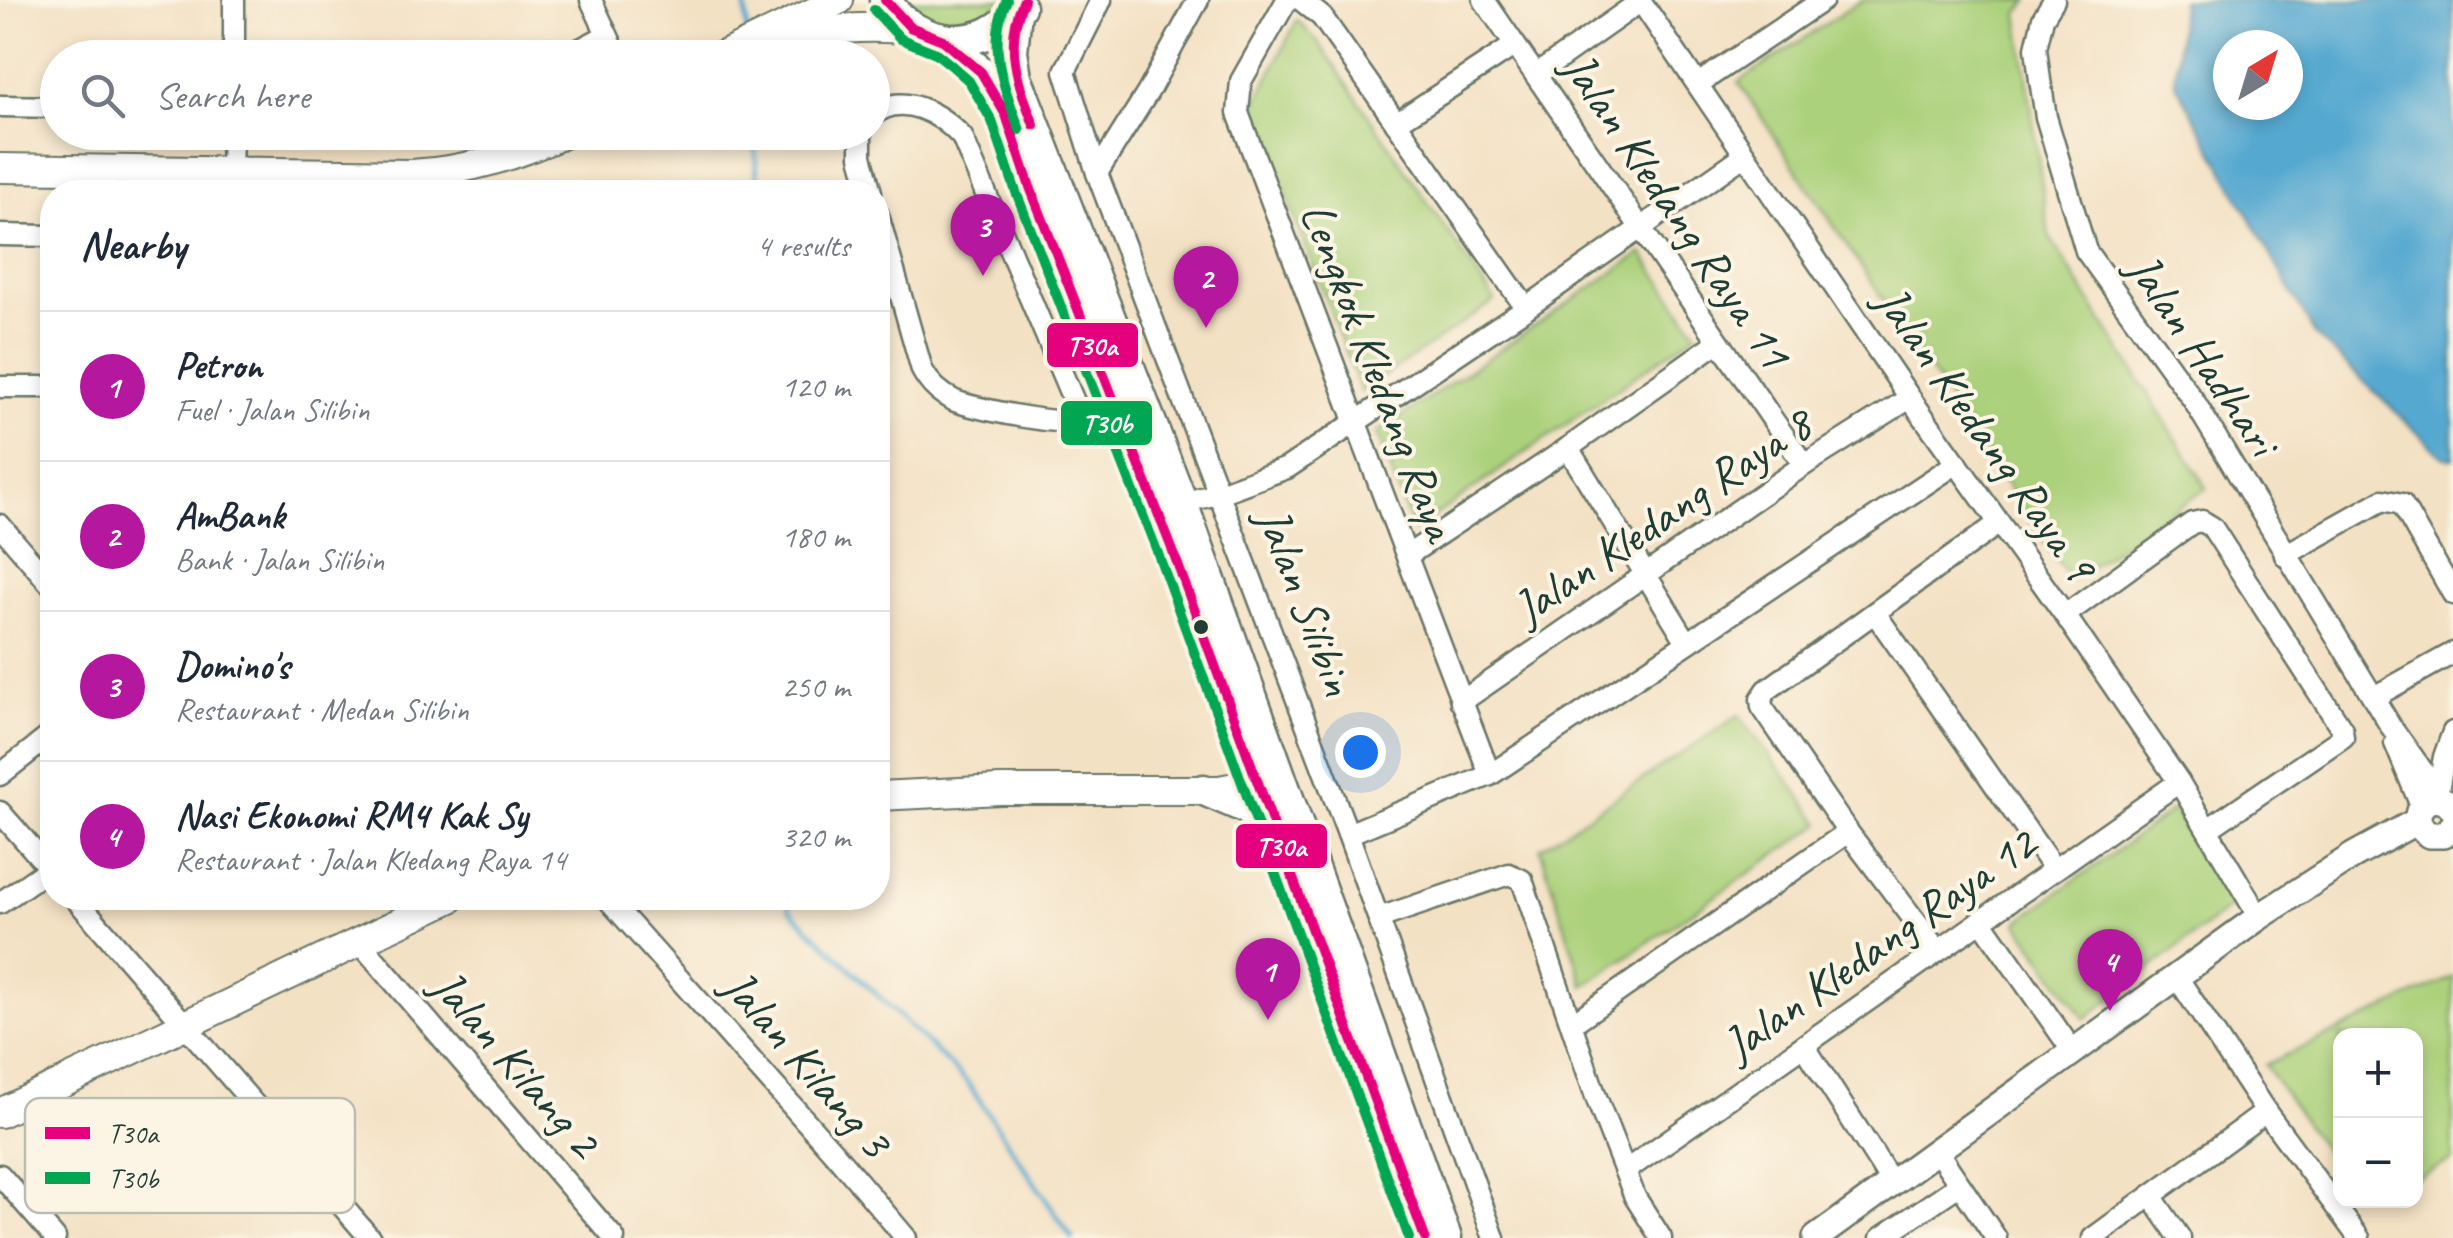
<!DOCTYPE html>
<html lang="en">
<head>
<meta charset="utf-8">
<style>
  :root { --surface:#fff; --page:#f2f2f3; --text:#1f2937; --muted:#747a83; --line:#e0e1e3; --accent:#b5179e }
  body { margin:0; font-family:Caveat,sans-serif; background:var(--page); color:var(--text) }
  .controls { position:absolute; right:30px; bottom:30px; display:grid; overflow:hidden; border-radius:20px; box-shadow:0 5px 15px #0003 }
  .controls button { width:90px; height:90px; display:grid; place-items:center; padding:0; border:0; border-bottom:2px solid var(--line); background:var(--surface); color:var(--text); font:50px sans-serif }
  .compass { position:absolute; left:2213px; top:30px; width:90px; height:90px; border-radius:50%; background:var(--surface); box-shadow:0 5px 15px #0003; rotate:38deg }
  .you { position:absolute; left:1360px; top:752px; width:35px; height:35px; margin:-25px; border:8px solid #fff; border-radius:50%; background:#1a73e8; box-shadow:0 0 0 15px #1a73e833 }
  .badge { display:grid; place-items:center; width:65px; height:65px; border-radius:50%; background:var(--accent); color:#fff; font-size:32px; font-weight:700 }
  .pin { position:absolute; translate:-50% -82px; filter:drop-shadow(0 2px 5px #0008) }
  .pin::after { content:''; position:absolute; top:52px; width:35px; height:30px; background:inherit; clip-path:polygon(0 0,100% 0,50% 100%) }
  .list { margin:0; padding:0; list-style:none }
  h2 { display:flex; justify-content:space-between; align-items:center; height:130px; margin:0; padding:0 40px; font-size:42px }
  h2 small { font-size:32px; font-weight:400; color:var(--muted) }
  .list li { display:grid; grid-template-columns:65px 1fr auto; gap:30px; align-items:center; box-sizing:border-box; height:150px; padding:0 40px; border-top:2px solid var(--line) }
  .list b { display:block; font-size:38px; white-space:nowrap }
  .list p { margin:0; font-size:32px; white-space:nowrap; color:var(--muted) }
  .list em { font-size:32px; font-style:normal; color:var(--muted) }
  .icon { flex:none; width:55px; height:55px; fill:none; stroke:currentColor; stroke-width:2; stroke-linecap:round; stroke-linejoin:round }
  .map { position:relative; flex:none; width:2453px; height:1238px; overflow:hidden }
  .search { position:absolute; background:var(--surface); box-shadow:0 5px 15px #0003; left:40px; top:40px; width:850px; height:110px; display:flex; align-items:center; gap:25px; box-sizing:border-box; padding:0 35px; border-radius:55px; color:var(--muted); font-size:38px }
  .panel { position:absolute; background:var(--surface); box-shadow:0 5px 15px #0003; left:40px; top:180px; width:850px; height:730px; border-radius:40px }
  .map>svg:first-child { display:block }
  .green { fill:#acd17b; stroke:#668758; stroke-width:2.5 }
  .water { fill:#55a8d0; stroke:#3a7282; stroke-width:2.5; fill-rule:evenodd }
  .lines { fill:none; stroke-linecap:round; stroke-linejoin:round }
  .stream { stroke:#55a8d0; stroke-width:5 }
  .minor-casing { stroke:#697666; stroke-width:25 }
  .tertiary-casing { stroke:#697666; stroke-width:30 }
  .secondary-casing { stroke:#697666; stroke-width:32 }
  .primary-casing { stroke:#697666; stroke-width:35 }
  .minor { stroke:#fff; stroke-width:20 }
  .tertiary { stroke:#fff; stroke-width:25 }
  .secondary { stroke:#fff; stroke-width:28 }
  .primary { stroke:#fff; stroke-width:30 }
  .bus-1-casing { stroke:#fcf5e5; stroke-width:18 }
  .bus-2-casing { stroke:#fcf5e5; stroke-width:18 }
  .bus-1 { stroke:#e5007d; stroke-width:10 }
  .bus-2 { stroke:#00a651; stroke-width:10 }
  .bus-dot { fill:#1f3d34; stroke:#fcf5e5; stroke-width:4 }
  .labels { text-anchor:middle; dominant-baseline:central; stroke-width:8; stroke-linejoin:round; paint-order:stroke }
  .street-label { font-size:48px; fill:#1f3d34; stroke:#fcf5e5 }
  .key { fill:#fcf5e5; stroke:#babeb0; stroke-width:2.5 }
  .key-label { font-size:28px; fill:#1f3d34 }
  .line-badge { stroke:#fcf5e5; stroke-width:4 }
  .badge-label { font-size:28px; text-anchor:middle; font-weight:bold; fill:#fff }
</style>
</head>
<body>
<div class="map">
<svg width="2453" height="1238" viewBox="0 0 2453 1238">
  <rect width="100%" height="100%" fill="#fcf5e5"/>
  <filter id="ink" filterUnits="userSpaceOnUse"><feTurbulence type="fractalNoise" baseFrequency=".01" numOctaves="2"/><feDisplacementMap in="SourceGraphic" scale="20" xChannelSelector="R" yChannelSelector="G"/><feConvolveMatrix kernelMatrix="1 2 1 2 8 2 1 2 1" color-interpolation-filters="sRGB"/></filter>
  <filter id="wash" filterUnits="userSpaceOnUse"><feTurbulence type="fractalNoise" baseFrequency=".0048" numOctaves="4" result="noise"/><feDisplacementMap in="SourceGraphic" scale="40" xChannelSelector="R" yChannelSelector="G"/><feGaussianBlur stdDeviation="2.25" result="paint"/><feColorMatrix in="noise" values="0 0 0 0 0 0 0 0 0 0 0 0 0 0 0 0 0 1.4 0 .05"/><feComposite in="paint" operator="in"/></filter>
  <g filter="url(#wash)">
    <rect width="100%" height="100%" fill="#f3e1c4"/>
    <g class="green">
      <path d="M 906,0 L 1005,0 C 975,28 936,27 906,0 Z"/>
      <polygon points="1862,0 2030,0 2018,13 2049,236 2207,488 2070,580 1738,82"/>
      <polygon points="1297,20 1320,44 1495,301 1361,392 1253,109"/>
      <polygon points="1642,253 1697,333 1413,531 1377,433"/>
      <polygon points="1739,715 1821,824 1584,986 1540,848"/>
      <polygon points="2174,809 2234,904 2085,1019 2017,922"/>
      <polygon points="2453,977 2453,1160 2416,1178 2416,1036 2340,1036 2340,1174 2265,1065"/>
    </g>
    <path class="water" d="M 2181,0 L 2453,0 L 2453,458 L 2444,458 L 2315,335 L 2175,82 ZM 2228,45 L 2288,45 L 2288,105 L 2228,105 Z"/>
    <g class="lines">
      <g class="stream">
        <polyline points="745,0 747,32"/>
        <polyline points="754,132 758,192"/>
        <polyline points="790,898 789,909 967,1082 1072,1238"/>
      </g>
    </g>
  </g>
  <g filter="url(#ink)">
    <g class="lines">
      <defs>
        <g id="minor">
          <polyline points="591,0 618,58"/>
          <polyline points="1101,0 1065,71 1097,173 1348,834 1494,1238"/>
          <polyline points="1287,0 1241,81 1238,113 1490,775"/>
          <polyline points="1301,0 1322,17 1526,308"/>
          <polyline points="1484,0 1804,465"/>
          <polyline points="1640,0 1910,398 2065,615 2179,782 2259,917"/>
          <polyline points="2054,0 2043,18 2036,48 2040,80 2046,117 2086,251 2194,401 2390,725 2427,777 2432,799"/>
          <polyline points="234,58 234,0"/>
          <polyline points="563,58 607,35"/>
          <polyline points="1536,75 1641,1"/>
          <polyline points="1698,84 1823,0"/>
          <polyline points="0,106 58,107"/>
          <path d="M 872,116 C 901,90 941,114 962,137 L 1083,423"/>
          <polyline points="1396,123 1515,45"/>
          <polyline points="861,132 861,156 871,192"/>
          <polyline points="1097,173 1148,92 1198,0"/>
          <polyline points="231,174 232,132"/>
          <path d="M 878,215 L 922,370 C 930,385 940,394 955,401 C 979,410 1081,431 1101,418 C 1107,414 1112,405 1117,400"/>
          <polyline points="0,235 52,236"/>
          <polyline points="0,387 52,387"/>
          <polyline points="1568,448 1687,642"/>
          <polyline points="1182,503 1217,494 1287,468 1526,308 1745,155"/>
          <polyline points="0,525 52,586"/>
          <polyline points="1408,555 1568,448 1718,342"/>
          <polyline points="2285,555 2383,500 2402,504 2453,594"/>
          <polyline points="1875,613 2053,868"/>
          <polyline points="2065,615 2192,523 2202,521 2212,527 2342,729 2343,737 2208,829"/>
          <polyline points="2374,697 2453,653"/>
          <polyline points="1461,702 1804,465 1910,398"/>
          <polyline points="2395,743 2421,806"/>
          <polyline points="0,775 52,734"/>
          <polyline points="2437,796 2444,757 2453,732"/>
          <polyline points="0,812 52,871"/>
          <polyline points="1348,834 1490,775 1957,463"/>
          <polyline points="75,898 370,1238"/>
          <polyline points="607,898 835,1154 906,1238"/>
          <polyline points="0,903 50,868"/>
          <polyline points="1379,918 1509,874 1522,880 1596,1097 1635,1197 1661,1238"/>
          <polyline points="1981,920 2074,1053"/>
          <polyline points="358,940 614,1238"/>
          <polyline points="1937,950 1848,832 1762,707 1761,699 1767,690 1999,523"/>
          <polyline points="2177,977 2266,1112 2359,1238"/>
          <polyline points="1573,1023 1848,832"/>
          <polyline points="1805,1047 1892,1183"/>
          <polyline points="1937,1151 1996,1238"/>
          <polyline points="1625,1171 2179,782"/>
          <polyline points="0,1175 55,1238"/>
          <polyline points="2151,1196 2180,1238"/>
          <polyline points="1881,1238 1959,1185"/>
          <polyline points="2093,1238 2266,1112"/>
        </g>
        <g id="tertiary">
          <path d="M 2453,809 L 2445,801 L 2432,799 C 2415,806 2413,824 2429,835 L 2443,835 L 2453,826"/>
          <polyline points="1816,1238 2259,917 2353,856 2417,821"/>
        </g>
        <g id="secondary">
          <polyline points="718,58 839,0"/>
          <path d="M 750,58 C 815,30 844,23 915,30"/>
          <path d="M 0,168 L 412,174 C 468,171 517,155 568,132"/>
          <polyline points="878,796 1001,790 1219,790 1257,783"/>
          <polyline points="0,1113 451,898"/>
        </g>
        <g id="primary">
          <path d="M 885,0 C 917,49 983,55 1020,7"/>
          <polyline points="1016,12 1012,51 1016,77 1182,503 1446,1238"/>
          <polyline points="943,40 981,72 1006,115 1030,187 1171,546 1348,1031"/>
          <polyline points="1204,790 1246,808 1274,831"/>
        </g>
      </defs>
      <use href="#minor" class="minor-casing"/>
      <use href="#tertiary" class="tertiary-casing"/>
      <use href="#secondary" class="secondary-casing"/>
      <use href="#primary" class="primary-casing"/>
      <use href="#minor" class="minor"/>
      <use href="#tertiary" class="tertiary"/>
      <use href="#secondary" class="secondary"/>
      <use href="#primary" class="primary"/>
      <defs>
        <g id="bus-1">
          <polyline points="885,0 910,27 943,40 981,72 1006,115 1030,187 1171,546 1425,1238"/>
          <path d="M 1024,0 C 1003,43 1018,83 1034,125"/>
        </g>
        <g id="bus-2">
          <path d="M 1007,0 C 986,43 1004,89 1020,130"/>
          <polyline points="874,10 901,39 936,53 951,65 969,81 992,121 1016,192 1157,551 1409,1238"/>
        </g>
      </defs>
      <use href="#bus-1" class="bus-1-casing"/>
      <use href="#bus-2" class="bus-2-casing"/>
      <use href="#bus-1" class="bus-1"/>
      <use href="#bus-2" class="bus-2"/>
    </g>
  </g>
  <circle class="bus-dot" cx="1201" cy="627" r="9"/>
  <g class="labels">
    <g class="street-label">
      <text transform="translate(1677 210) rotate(56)">Jalan Kledang Raya 11</text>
      <text transform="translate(2203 354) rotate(56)">Jalan Hadhari</text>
      <text transform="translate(1379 371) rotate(69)">Lengkok Kledang Raya</text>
      <text transform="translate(1986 433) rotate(55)">Jalan Kledang Raya 9</text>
      <text transform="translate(1662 516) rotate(-34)">Jalan Kledang Raya 8</text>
      <text transform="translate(1306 601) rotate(69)">Jalan Silibin</text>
      <text transform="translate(1879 944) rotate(-35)">Jalan Kledang Raya 12</text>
      <text transform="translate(516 1063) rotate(49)">Jalan Kilang 2</text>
      <text transform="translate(807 1063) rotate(49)">Jalan Kilang 3</text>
    </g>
  </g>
  <rect x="25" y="1098" width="330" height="115" rx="15" class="key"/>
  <rect x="45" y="1127" width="45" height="12" fill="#e5007d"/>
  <rect x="45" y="1172" width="45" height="12" fill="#00a651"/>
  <g class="key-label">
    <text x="108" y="1143">T30a</text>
    <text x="108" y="1188">T30b</text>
  </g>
  <g class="line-badge">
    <rect x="1045" y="321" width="95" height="48" rx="10" fill="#e5007d"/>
    <rect x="1059" y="399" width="95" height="48" rx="10" fill="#00a651"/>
    <rect x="1234" y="822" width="95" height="48" rx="10" fill="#e5007d"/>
  </g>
  <g class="badge-label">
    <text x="1092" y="355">T30a</text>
    <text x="1107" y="433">T30b</text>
    <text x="1281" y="856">T30a</text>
  </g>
</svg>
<div class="controls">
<button>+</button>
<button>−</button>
</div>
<svg class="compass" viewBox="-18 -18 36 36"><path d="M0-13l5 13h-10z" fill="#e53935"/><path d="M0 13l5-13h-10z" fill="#747a83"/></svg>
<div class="you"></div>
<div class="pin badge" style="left:1268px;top:1020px">1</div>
<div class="pin badge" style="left:1206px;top:328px">2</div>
<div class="pin badge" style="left:983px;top:276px">3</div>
<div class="pin badge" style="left:2110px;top:1011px">4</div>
<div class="search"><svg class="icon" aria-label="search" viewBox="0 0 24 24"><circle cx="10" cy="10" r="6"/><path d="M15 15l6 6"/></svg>Search here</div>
<section class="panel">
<h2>Nearby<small>4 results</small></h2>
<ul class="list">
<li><span class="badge">1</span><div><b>Petron</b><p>Fuel · Jalan Silibin</p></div><em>120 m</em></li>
<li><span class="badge">2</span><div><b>AmBank</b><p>Bank · Jalan Silibin</p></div><em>180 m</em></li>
<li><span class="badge">3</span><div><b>Domino's</b><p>Restaurant · Medan Silibin</p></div><em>250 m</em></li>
<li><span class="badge">4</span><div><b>Nasi Ekonomi RM4 Kak Sy</b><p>Restaurant · Jalan Kledang Raya 14</p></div><em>320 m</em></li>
</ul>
</section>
</div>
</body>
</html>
